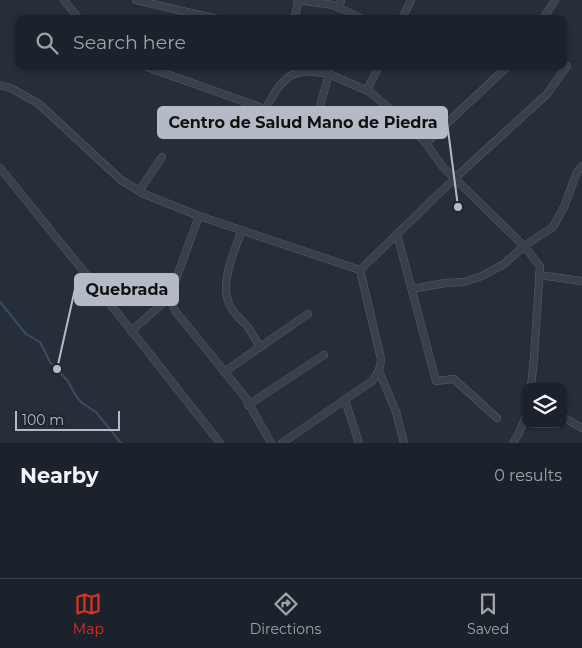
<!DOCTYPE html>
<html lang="en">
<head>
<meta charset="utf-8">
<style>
  :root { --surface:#1c222c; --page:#252a34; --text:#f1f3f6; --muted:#a0a4a9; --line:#3a3f48; --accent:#d93025 }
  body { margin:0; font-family:Montserrat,sans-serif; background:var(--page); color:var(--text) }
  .controls { position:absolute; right:15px; bottom:15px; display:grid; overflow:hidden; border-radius:10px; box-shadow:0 1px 4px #0004 }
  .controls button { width:45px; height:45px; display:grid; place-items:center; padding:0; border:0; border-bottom:1px solid var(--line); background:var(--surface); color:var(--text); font:25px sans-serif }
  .scale { position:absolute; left:15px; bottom:12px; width:105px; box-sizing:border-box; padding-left:5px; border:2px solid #b5bbc6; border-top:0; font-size:14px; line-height:18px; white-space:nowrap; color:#b5bbc6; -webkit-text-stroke:4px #1f2530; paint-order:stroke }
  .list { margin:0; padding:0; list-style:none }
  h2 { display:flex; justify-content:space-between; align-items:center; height:65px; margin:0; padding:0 20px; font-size:21px }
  h2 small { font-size:16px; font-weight:400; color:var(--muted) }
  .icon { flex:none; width:28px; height:28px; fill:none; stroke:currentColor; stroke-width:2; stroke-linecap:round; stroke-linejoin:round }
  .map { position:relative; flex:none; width:582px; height:443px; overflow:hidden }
  .search { position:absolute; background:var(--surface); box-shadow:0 1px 4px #0004; left:15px; right:15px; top:15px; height:55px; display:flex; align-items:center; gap:12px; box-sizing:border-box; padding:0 18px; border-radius:10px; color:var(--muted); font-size:19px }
  .sheet { height:135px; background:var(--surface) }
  nav { display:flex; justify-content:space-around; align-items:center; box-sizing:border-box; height:70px; border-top:1px solid var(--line); background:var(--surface); font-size:14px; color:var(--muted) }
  nav a { display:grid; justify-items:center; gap:2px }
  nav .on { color:var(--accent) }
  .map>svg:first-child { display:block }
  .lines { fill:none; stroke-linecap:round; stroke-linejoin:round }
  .stream { stroke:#3d4b61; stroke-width:2 }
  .minor-casing { stroke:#585e69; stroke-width:8 }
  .minor { stroke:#3a404b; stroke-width:7 }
  .leader { fill:none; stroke:#b5bbc6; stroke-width:2 }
  .callout-dot { fill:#b5bbc6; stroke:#1f2530; stroke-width:2 }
  .callout { fill:#b5bbc6; stroke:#b5bbc6; stroke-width:2 }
  .callout-label { font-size:16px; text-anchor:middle; font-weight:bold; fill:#111 }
</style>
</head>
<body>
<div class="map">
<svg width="582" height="443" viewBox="0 0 582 443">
  <rect width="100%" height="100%" fill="#262e3a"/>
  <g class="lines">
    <polyline class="stream" points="0,302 26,334 40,342 50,362 67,380 76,396 82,403 96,412 121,443"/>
    <defs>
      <g id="minor">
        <polyline points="64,0 79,19"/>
        <polyline points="136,0 217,19"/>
        <polyline points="297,0 333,5 363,19"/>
        <polyline points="339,8 341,0"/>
        <polyline points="294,19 299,0"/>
        <polyline points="402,19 411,0"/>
        <polyline points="543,19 555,0"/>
        <polyline points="144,66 265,109 279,86 290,76 297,73 309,71 329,74 370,92 407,124 426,143 442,166 524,246 540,266 534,358 531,387"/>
        <polyline points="0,85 11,88 39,104 121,180 144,194 199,216 360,270"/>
        <polyline points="367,90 379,66"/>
        <polyline points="265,109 281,116 304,121 316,120 329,74"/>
        <polyline points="426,143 508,66"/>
        <polyline points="0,168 119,315 220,443"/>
        <polyline points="139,191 162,157"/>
        <path d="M 242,230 C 234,252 217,288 232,309 C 236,316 243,321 248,327 C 252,333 256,341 260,347"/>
        <polyline points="397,234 436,381 454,379 497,418"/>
        <polyline points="360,270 455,178 547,94 567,66"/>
        <polyline points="539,275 582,281"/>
        <polyline points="412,289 445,283 464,282 482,276 504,264 524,246 553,227 564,207 577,172 582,166"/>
        <polyline points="169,298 176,312 245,397 271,443"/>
        <polyline points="131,331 169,298 199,216"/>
        <polyline points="379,371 396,412 404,443"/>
        <polyline points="224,372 308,314"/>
        <polyline points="345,400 359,443"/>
        <polyline points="248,405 324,355"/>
        <polyline points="563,417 582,428"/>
        <path d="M 282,443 L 372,381 C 378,374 381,368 381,359 L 360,270"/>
        <polyline points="513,443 519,433 526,416"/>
      </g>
    </defs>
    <use href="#minor" class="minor-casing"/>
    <use href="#minor" class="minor"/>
  </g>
  <path class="leader" d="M458 207L447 122M57 369L75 289"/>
  <g class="callout-dot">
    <circle cx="458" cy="207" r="5"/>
    <circle cx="57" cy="369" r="5"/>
  </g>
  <g class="callout">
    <rect x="158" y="107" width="289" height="31" rx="5"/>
    <rect x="75" y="274" width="103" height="31" rx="5"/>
  </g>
  <g class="callout-label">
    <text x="303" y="128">Centro de Salud Mano de Piedra</text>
    <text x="127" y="295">Quebrada</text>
  </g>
</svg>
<div class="controls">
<button><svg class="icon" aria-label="layers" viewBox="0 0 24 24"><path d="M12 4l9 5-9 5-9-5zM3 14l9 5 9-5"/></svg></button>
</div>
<div class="scale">100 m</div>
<div class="search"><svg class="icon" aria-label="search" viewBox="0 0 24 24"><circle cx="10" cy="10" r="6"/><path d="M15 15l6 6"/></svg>Search here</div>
</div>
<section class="sheet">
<h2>Nearby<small>0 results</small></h2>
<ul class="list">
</ul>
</section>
<nav>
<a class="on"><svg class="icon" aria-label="map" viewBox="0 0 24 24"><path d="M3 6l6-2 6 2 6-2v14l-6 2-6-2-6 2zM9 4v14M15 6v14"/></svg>Map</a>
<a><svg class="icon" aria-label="directions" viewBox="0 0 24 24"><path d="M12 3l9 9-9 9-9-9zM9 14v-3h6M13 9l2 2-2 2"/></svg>Directions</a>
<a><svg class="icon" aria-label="saved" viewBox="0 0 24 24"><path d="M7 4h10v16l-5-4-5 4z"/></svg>Saved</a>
</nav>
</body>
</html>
